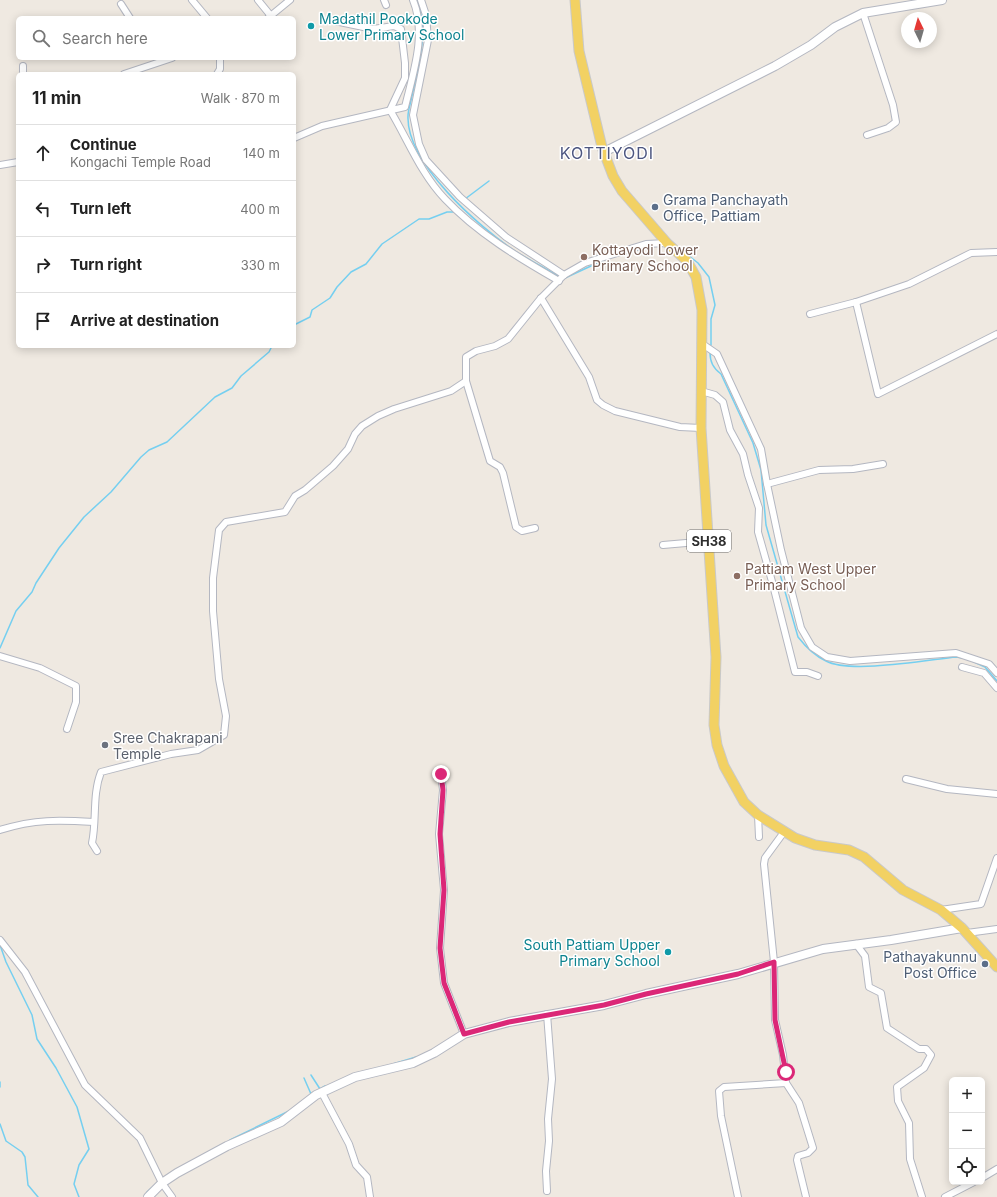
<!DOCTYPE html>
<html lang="en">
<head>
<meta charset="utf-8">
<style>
  :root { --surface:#fff; --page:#f2f2f2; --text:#222; --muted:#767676; --line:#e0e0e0 }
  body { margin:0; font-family:Inter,sans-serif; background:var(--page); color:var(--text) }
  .controls { position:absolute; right:12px; bottom:12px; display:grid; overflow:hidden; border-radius:6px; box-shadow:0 2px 10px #0003 }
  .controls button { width:36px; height:36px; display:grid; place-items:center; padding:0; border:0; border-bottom:1px solid var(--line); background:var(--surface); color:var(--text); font:20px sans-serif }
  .compass { position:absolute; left:901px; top:12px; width:36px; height:36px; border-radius:50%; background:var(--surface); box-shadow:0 2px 10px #0003; rotate:355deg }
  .stop { position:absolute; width:12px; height:12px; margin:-9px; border:3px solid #db2777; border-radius:50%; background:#fff }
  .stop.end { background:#db2777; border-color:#fff; box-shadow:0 1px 4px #0008 }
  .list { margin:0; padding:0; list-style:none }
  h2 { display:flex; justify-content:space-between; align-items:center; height:52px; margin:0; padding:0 16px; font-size:17px }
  h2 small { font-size:13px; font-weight:400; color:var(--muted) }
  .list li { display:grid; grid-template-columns:26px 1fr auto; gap:12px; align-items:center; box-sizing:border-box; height:56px; padding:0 16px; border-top:1px solid var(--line) }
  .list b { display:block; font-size:15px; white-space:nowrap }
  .list p { margin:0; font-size:13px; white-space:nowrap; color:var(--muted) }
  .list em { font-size:13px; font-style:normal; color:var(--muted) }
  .icon { flex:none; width:22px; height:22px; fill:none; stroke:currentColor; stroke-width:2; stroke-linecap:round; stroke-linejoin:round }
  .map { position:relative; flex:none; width:997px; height:1197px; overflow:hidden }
  .search { position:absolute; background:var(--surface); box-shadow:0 2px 10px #0003; left:16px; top:16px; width:280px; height:44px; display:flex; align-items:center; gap:10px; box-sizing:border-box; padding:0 14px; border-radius:6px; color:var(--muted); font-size:15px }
  .panel { position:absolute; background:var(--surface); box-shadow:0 2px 10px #0003; left:16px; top:72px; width:280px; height:276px; border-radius:6px }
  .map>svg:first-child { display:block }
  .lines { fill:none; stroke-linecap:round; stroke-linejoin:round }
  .stream { stroke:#75cff0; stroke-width:1.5 }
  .street-casing { stroke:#b4b7c1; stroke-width:8 }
  .secondary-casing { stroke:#b4b7c1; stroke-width:10 }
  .primary-casing { stroke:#c9c9c9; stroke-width:11 }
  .street { stroke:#fff; stroke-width:6 }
  .secondary { stroke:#fff; stroke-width:8 }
  .primary { stroke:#f2d163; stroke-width:9 }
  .route { stroke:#db2777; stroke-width:5 }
  .culture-dot { fill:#0f9aa8; stroke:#fff; stroke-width:1.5 }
  .service-dot { fill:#5c6f8a; stroke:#fff; stroke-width:1.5 }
  .education-dot { fill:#8d6e63; stroke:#fff; stroke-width:1.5 }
  .worship-dot { fill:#6b7280; stroke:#fff; stroke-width:1.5 }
  .labels { text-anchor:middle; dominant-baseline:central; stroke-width:3; stroke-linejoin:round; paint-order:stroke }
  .shield { fill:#fff; stroke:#6d6d6d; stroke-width:1 }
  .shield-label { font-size:13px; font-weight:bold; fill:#2e2e2e }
  .culture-label { font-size:14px; fill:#0d838f; stroke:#fff; text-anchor:start }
  .service-label { font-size:14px; fill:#4e5e75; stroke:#fff; text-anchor:start }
  .education-label { font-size:14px; fill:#785e54; stroke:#fff; text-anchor:start }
  .worship-label { font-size:14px; fill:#5b616d; stroke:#fff; text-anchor:start }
  .quarter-label { font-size:16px; letter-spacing:1px; fill:#4d5680; stroke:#fff }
</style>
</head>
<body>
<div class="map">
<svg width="997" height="1197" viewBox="0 0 997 1197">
  <rect width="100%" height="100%" fill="#efe9e1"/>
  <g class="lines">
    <g class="stream">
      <path d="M 417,0 C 429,32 419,63 412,96 C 411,102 408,110 408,116 C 406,163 479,227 515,251 C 529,260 545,268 560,277"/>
      <polyline points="465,199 489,181"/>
      <polyline points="675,245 698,263 709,277 715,305 711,319 711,345"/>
      <polyline points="638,250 649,246"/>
      <polyline points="565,278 604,260"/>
      <polyline points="294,325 310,317 312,310 330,298 337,287 351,272 366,264 382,244 419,219 429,219 447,212 456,212"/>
      <path d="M 710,352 C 710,362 713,368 721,374 L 753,443 L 761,470 L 766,525 L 798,637 C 805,646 815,656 826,661 C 850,674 927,660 956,657 L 963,658"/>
      <polyline points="0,648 16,611 32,592 36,583 59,548 84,517 111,492 141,457 149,450 167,442 215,397 232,388 241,376 269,352 272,346"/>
      <polyline points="972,661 985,667 997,681"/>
      <polyline points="0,945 6,962 32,1015 37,1039 56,1068 77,1107 89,1149 79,1165 74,1184 79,1197"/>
      <polyline points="393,1064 416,1057"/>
      <polyline points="311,1075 320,1089 325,1086"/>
      <polyline points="304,1078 311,1094"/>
      <polyline points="0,1082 0,1087"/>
      <polyline points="0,1124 6,1141 22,1152 25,1157 28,1185 38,1197"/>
      <polyline points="230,1140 289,1111"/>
      <polyline points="210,1151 221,1145"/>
      <polyline points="147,1192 156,1184"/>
    </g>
    <defs>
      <g id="street">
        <polyline points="192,0 207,18"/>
        <polyline points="258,0 271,16"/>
        <polyline points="384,0 386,5"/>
        <polyline points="421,0 426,15 428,40 413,115 419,144 426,160 460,197 506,237 564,275"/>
        <polyline points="121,4 130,18"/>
        <polyline points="863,13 893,105 896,122 888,128 867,135"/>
        <polyline points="268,18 290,0"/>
        <path d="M 330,20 L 373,29 L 394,26 L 401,29 L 405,63 L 405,78 L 390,110 C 408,140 421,174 445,199 C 477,233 519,258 559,281"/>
        <polyline points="23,66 23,74"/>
        <polyline points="124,74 172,58"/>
        <polyline points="217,74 220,69 220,58"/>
        <path d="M 294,138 L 322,126 L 405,107 C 413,73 427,34 413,0"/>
        <polyline points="0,165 18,162"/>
        <polyline points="541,298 589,377 597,400 603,405 615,411 680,427 701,428"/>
        <polyline points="856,302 878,394 997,334"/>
        <polyline points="810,314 856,302 909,284 971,253 997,252"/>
        <polyline points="701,343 717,354 761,449 767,484 781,550 801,628 812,647 827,657 850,661 956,653 989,664 997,673"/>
        <polyline points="466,381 490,461 500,467 503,473 516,527 522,531 535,528"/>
        <polyline points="701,391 715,395 723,402 730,430 743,454 748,475 759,508 758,532 773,585 795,672 807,672 818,676"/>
        <polyline points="767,484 819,470 853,469 883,464"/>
        <polyline points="663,545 709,541"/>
        <polyline points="0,656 40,668 76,686 76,702 67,729"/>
        <polyline points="962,667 984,673 997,688"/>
        <polyline points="441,774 443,790 439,834 444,890 440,948 444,983 464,1034"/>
        <polyline points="906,779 947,789 997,794"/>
        <polyline points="758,815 759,837"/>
        <path d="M 0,830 C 35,819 59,820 94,822"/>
        <path d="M 97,851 L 92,843 C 97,820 92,795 101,772 L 171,754 L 198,750 L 224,735 L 226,716 L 219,679 L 213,611 L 213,578 L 219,530 L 226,522 L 285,512 L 295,496 L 305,490 L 333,466 L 348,449 L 355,434 L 362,426 L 378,416 L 394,409 L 451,391 L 466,381 L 466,357 L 476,351 L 495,346 L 508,339 L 541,298 L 564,275 L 585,263 L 646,244 L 667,243"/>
        <polyline points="941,910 981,904 997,858"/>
        <polyline points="967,933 997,929"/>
        <polyline points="0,940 25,972 85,1085 140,1138 162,1183 172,1197"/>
        <polyline points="856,944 865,956 869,987 881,993 887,1028 919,1049 926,1049 931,1055 924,1068 897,1087 898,1101 909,1123 910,1159 922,1197"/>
        <polyline points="786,1083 799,1103 813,1148 808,1153 798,1156 797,1160 806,1197"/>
        <polyline points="322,1093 349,1144 356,1165 367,1177 370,1197"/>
        <polyline points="982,1178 997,1169"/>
        <polyline points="547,1191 546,1171 549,1141 548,1119 552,1079 547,1014"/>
        <polyline points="738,1197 721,1116 719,1091 724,1087 786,1083 783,1055 775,1020 774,962 764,864 765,858 784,832"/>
        <polyline points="945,1197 974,1182"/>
      </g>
      <g id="secondary">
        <polyline points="604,152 775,66 811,45 835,27 863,13 942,0"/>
        <polyline points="148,1197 162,1183 177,1173 227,1146 281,1122 316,1095 355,1077 413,1063 434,1053 464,1034 509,1022 604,1005 646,994 738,974 823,949 891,940 962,928"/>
      </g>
      <polyline id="primary" points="575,0 579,51 602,147 613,176 622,191 667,243 687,261 696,277 702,310 701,428 716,657 714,725 717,745 724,766 744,802 758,815 795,838 815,845 849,850 864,857 903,890 941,910 962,928 997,967"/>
    </defs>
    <use href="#street" class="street-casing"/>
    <use href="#secondary" class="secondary-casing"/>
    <use href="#primary" class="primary-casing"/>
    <use href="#street" class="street"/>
    <use href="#secondary" class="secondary"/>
    <use href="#primary" class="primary"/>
  </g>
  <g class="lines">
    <polyline class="route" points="441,774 443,790 440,834 444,890 440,948 444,983 464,1034 509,1022 604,1005 646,994 738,974 774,962 775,1020 786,1072"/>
  </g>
  <g class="culture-dot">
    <circle cx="311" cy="26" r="4"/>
    <circle cx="668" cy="952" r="4"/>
  </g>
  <g class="service-dot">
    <circle cx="655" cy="207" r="4"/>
    <circle cx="985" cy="964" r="4"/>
  </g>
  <g class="education-dot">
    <circle cx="584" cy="257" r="4"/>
    <circle cx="737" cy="576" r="4"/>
  </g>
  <circle class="worship-dot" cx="105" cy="745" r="4"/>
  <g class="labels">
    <rect class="shield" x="687" y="530" width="44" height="22" rx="3"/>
    <g class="shield-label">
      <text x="709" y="541">SH38</text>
    </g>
    <g class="culture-label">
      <text x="319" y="18">Madathil Pookode<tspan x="319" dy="16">Lower Primary School</tspan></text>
      <text x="660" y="944" text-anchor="end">South Pattiam Upper<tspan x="660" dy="16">Primary School</tspan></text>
    </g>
    <g class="service-label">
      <text x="663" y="199">Grama Panchayath<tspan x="663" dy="16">Office, Pattiam</tspan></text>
      <text x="977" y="956" text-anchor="end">Pathayakunnu<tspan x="977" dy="16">Post Office</tspan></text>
    </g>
    <g class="education-label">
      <text x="592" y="249">Kottayodi Lower<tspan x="592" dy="16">Primary School</tspan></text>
      <text x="745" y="568">Pattiam West Upper<tspan x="745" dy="16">Primary School</tspan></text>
    </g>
    <g class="worship-label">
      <text x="113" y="737">Sree Chakrapani<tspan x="113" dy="16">Temple</tspan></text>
    </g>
    <g class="quarter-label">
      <text x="607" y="153">KOTTIYODI</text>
    </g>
  </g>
</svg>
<div class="controls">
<button>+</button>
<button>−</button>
<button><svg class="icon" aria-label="locate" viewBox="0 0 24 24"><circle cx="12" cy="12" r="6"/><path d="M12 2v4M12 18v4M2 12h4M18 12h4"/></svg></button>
</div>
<svg class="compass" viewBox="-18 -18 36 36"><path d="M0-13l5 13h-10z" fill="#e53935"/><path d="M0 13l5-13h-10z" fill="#767676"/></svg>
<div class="stop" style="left:786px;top:1072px"></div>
<div class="stop end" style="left:441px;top:774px"></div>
<div class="search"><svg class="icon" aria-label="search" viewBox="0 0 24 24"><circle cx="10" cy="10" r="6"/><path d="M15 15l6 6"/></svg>Search here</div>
<section class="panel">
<h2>11 min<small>Walk · 870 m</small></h2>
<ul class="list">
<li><svg class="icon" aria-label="ahead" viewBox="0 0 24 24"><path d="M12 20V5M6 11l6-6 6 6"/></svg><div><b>Continue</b><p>Kongachi Temple Road</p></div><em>140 m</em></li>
<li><svg class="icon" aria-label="left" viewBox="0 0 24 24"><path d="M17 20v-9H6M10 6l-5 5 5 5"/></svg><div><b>Turn left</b></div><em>400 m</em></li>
<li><svg class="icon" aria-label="right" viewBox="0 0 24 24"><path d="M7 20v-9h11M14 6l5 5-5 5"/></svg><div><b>Turn right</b></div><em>330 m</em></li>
<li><svg class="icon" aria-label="arrive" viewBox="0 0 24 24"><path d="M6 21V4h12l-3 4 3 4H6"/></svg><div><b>Arrive at destination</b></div></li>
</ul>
</section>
</div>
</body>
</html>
